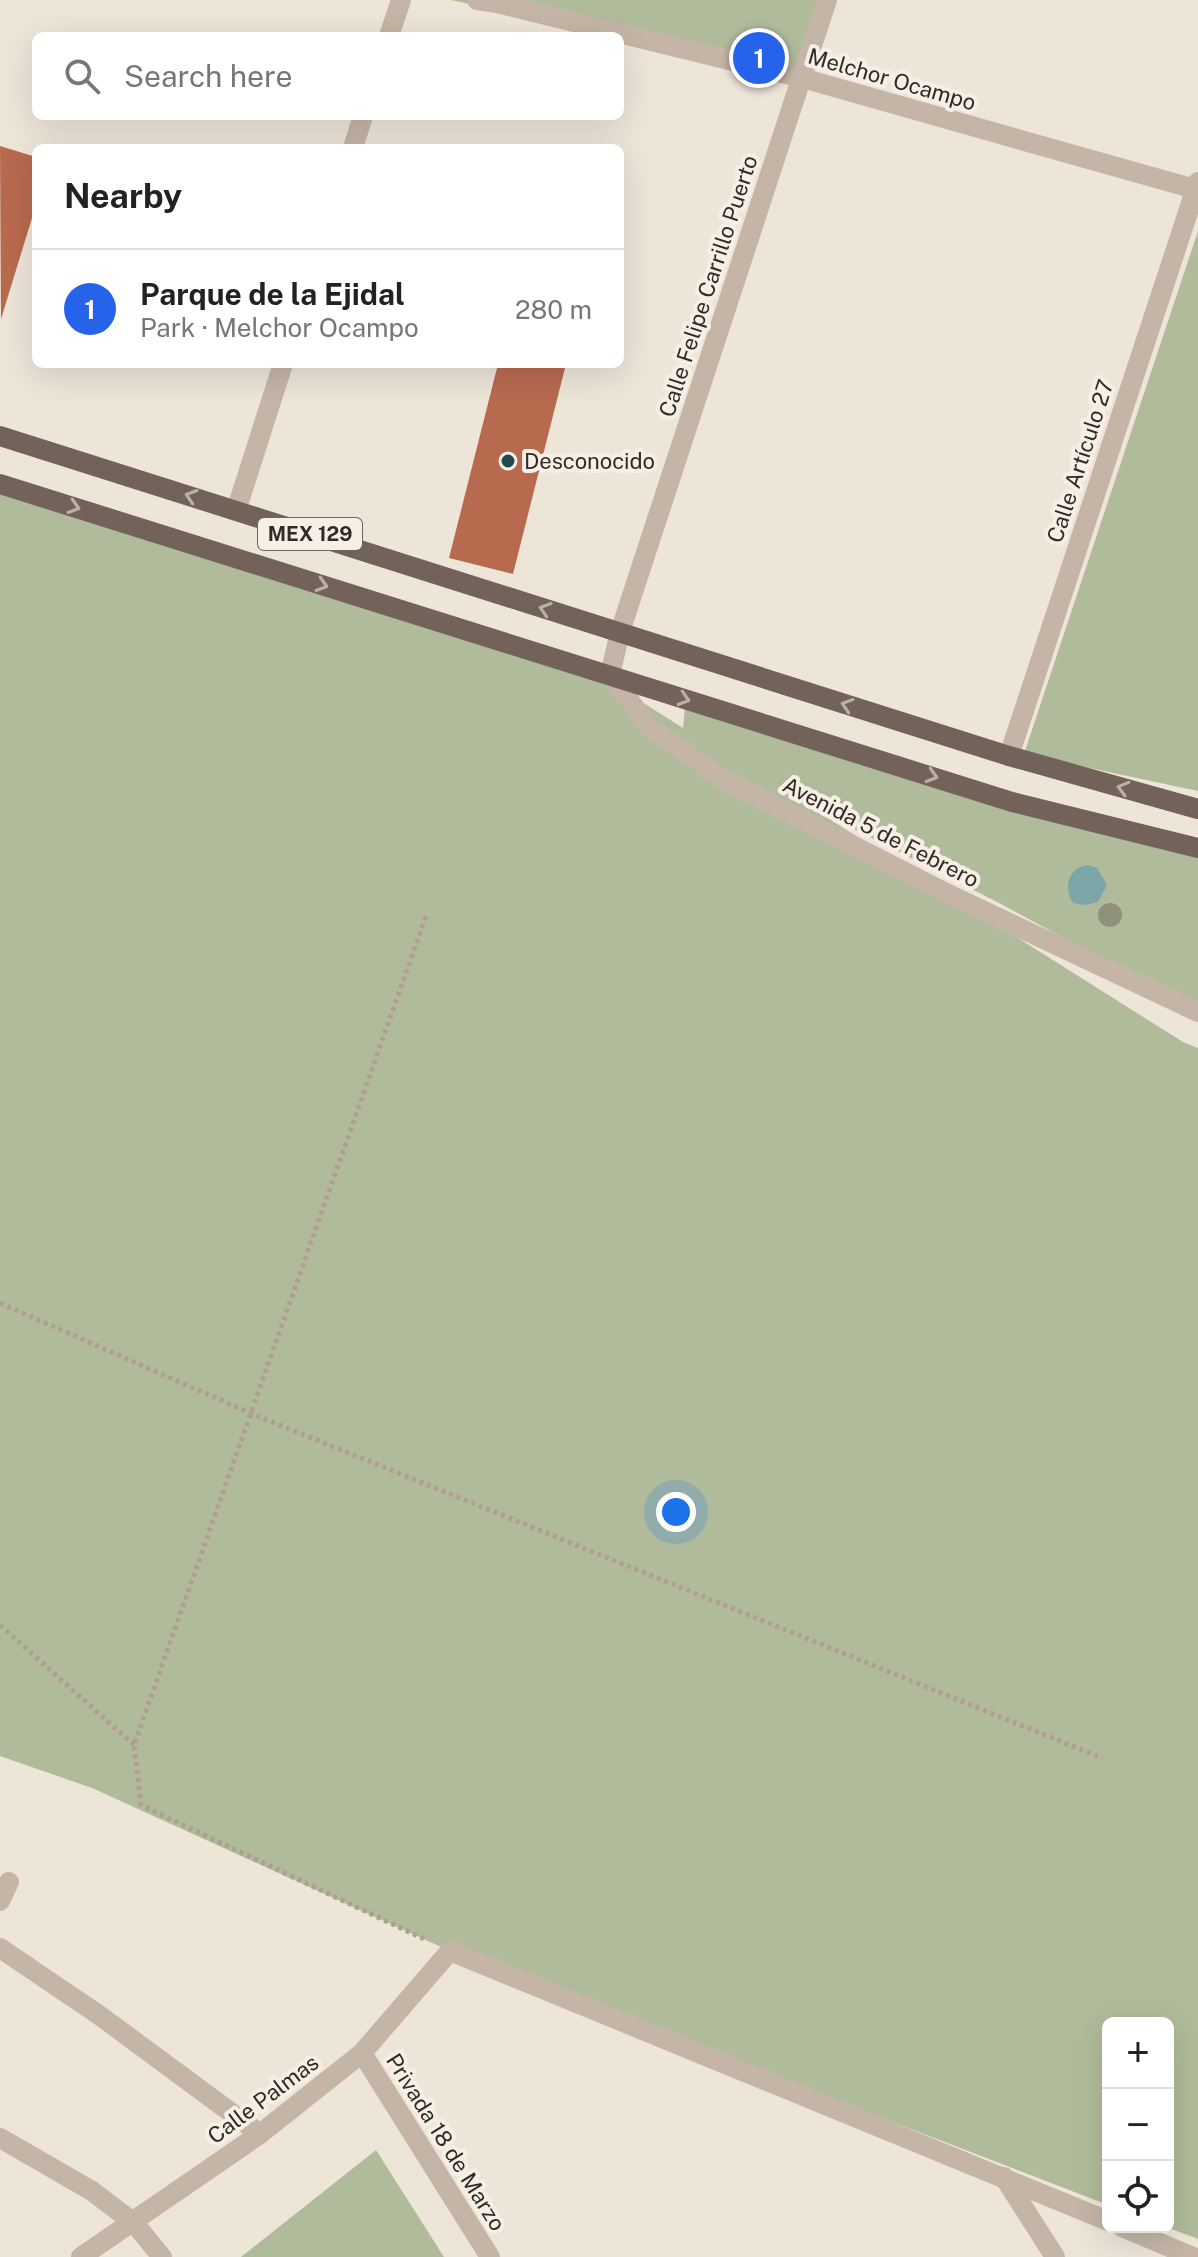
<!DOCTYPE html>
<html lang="en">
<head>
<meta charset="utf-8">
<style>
  :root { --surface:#fff; --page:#f6f6f6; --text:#222; --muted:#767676; --line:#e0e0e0; --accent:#2563eb }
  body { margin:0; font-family:"Public Sans",sans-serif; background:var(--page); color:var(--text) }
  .controls { position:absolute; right:24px; bottom:24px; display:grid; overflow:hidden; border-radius:12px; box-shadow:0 8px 32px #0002 }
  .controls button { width:72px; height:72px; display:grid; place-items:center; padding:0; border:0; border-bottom:2px solid var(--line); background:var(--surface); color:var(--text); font:40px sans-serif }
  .you { position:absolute; left:676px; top:1512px; width:28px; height:28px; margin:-20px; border:6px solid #fff; border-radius:50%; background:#1a73e8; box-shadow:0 0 0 12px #1a73e833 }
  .badge { display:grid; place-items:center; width:52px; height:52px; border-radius:50%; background:var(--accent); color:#fff; font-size:26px; font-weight:700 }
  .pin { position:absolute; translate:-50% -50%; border:4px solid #fff; box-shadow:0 2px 8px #0006 }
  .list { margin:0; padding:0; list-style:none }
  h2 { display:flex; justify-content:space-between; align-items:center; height:104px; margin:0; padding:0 32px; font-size:34px }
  h2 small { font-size:26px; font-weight:400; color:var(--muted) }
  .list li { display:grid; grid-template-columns:52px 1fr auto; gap:24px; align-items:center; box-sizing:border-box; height:120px; padding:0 32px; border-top:2px solid var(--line) }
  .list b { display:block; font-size:30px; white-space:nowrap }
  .list p { margin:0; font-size:26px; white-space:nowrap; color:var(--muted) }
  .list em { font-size:26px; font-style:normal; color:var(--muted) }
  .icon { flex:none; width:44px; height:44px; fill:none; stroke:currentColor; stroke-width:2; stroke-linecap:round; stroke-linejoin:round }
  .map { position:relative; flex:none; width:1198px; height:2257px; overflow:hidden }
  .search { position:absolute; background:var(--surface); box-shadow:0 8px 32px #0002; left:32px; top:32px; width:592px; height:88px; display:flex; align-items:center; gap:20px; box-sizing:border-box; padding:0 28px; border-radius:12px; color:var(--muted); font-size:30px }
  .panel { position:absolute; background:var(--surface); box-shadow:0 8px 32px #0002; left:32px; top:144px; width:592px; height:224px; border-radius:12px }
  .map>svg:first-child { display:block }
  .green { fill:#b0bb9b }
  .water { fill:#7ca5a7 }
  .building { fill:#b86a4e }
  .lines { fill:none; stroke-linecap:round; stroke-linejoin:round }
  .path { stroke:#b09f91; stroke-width:5; stroke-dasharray:4 4; stroke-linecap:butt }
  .street { stroke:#c4b5a7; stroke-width:20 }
  .primary { stroke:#726259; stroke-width:20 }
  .tree { fill:#8f917a }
  .oneway { stroke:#bbb0a6 }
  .poi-dot { fill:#214a4e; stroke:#f6efe5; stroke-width:3 }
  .labels { text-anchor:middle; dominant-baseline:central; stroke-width:8; stroke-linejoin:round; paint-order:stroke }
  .shield { fill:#f6efe5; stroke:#6d6560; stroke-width:2 }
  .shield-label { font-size:20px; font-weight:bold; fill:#322a27 }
  .street-label { font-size:22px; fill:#322a27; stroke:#f6efe5 }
  .poi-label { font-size:22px; fill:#322a27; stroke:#f6efe5; text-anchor:start }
</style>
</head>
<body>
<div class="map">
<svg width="1198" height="2257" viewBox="0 0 1198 2257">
  <rect width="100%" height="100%" fill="#eee5d9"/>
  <g class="green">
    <polygon points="451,0 825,0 802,78"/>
    <polygon points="1198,231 1198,791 1024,754"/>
    <polygon points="0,490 596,673 683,728 685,707 1198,854 1198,1010 999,903 807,805 1183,1042 1198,1048 1198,2239 1166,2227 1168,2227 1168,2023 1108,2023 1108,2205 450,1951 92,1788 0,1756"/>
    <polygon points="376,2150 444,2257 241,2257"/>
  </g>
  <path class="water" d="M 1088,865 L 1097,868 L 1107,885 L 1098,902 L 1085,905 L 1073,903 C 1063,887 1068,868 1088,865 Z"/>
  <g class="building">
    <polygon points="0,146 36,157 36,205 1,319"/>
    <polygon points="498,364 566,364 513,574 449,558"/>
  </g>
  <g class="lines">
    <g class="path">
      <polyline points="0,1303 250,1413 1102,1758"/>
      <polyline points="0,1625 134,1745"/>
      <polyline points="424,1939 141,1805 134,1745 427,913"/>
    </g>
    <g class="street">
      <polyline points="477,0 497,3 802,78 1198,190"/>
      <polyline points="827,0 620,632 610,675 650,728 726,781 944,892 1198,1012"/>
      <polyline points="389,36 401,0"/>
      <polyline points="353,148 363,116"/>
      <polyline points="236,511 283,364"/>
      <polyline points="1009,756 1198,182"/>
      <polyline points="0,1901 9,1882"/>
      <polyline points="0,1948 99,2015 260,2134"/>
      <polyline points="362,2053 490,2257"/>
      <polyline points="0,2138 92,2191 134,2223 162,2257"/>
      <polyline points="1004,2177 1055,2257"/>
      <polyline points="1122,2227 1193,2257"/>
      <polyline points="81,2257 260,2134 362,2053 450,1951 1108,2221"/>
    </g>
    <g class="primary">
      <polyline points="0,436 1009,756 1198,809"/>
      <polyline points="0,484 1012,802 1198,848"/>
    </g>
  </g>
  <circle class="tree" cx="1110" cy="915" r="12"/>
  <defs><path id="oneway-chevron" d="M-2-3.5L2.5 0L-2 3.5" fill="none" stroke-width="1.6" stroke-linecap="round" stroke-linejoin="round" transform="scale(2)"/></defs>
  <g class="oneway">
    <use href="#oneway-chevron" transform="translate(191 496) rotate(-162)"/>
    <use href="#oneway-chevron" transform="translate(74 507) rotate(17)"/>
    <use href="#oneway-chevron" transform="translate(322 585) rotate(17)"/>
    <use href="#oneway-chevron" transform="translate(545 609) rotate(-162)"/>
    <use href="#oneway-chevron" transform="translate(684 699) rotate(17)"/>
    <use href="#oneway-chevron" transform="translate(847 705) rotate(-162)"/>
    <use href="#oneway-chevron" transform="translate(932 776) rotate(17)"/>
    <use href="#oneway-chevron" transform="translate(1123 788) rotate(-164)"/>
  </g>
  <circle class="poi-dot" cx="508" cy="461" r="8"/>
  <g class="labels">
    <rect class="shield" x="258" y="518" width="104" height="32" rx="6"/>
    <g class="shield-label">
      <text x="310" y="534">MEX 129</text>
    </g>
    <g class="street-label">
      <text transform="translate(892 79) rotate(16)">Melchor Ocampo</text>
      <text transform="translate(708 286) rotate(-72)">Calle Felipe Carrillo Puerto</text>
      <text transform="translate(1080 461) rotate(-72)">Calle Artículo 27</text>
      <text transform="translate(881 832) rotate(27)">Avenida 5 de Febrero</text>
      <text transform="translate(263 2099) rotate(-37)">Calle Palmas</text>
      <text transform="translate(446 2142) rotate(58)">Privada 18 de Marzo</text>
    </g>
    <g class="poi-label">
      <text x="524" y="461">Desconocido</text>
    </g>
  </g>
</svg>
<div class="controls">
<button>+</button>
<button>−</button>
<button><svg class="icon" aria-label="locate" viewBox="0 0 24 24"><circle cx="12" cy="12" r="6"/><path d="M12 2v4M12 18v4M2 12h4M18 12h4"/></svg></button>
</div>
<div class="you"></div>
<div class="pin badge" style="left:759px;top:58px">1</div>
<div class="search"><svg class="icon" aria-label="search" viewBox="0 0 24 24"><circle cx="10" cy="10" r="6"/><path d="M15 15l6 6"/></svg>Search here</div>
<section class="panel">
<h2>Nearby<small></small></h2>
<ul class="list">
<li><span class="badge">1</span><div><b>Parque de la Ejidal</b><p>Park · Melchor Ocampo</p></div><em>280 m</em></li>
</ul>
</section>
</div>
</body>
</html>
